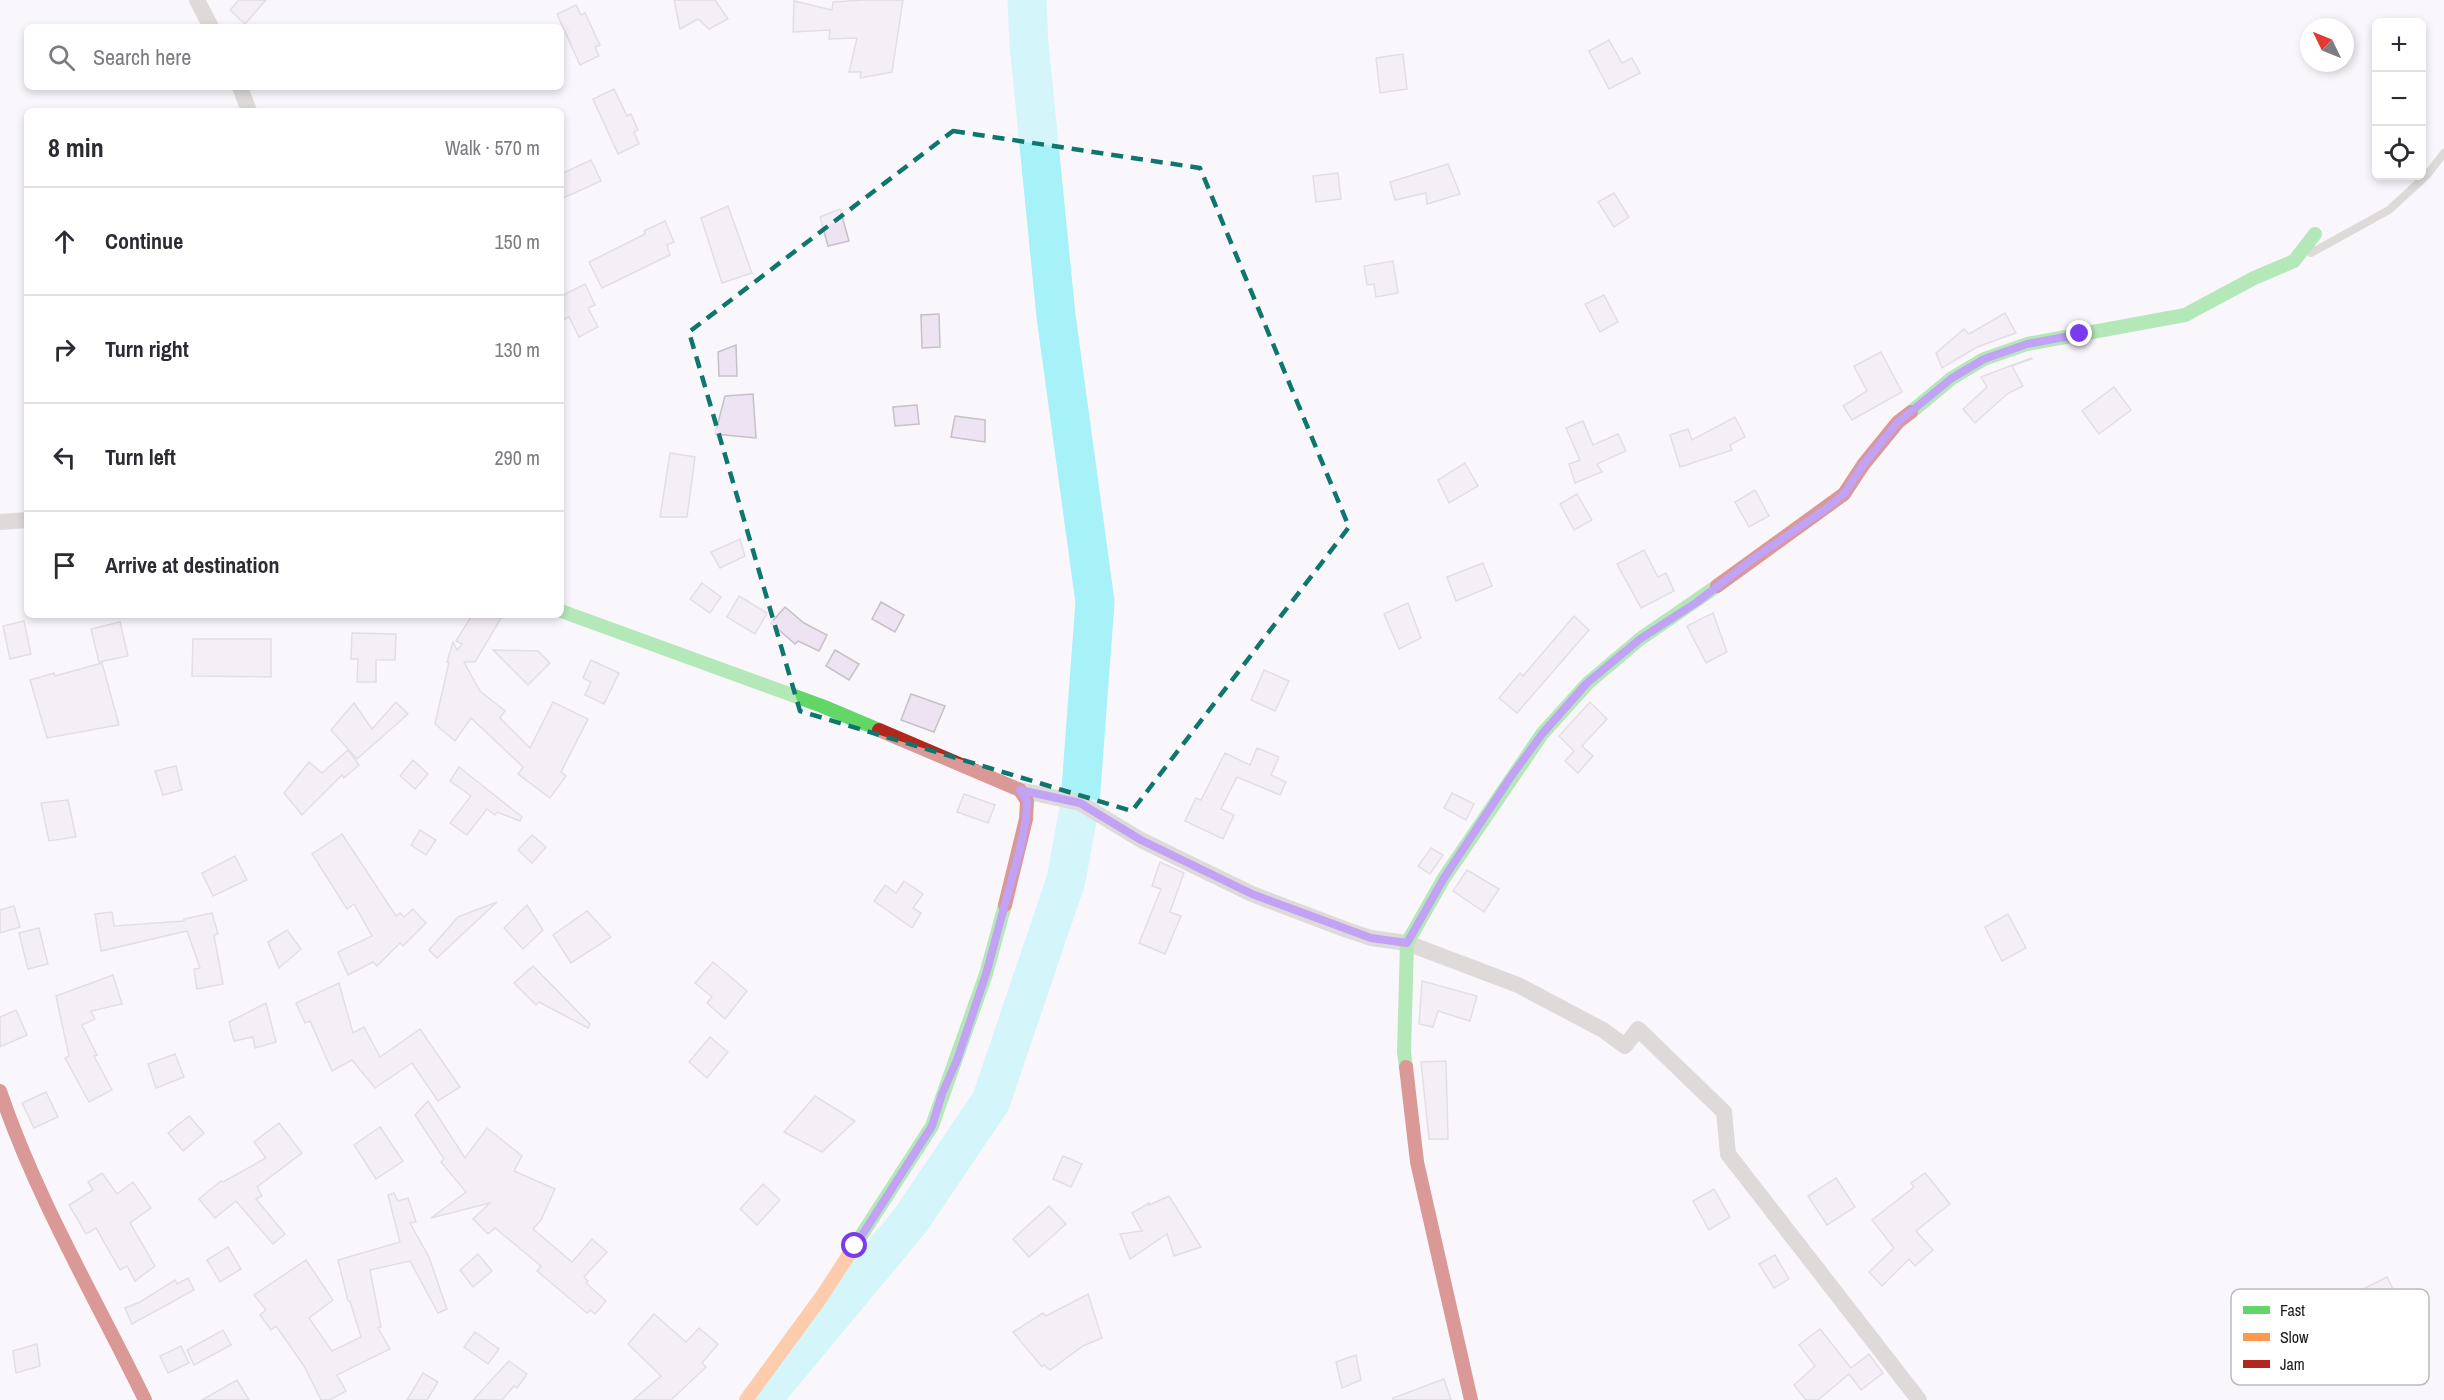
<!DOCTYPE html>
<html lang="en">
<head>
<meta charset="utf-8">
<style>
  :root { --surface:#fff; --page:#f2f2f3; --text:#2b2b33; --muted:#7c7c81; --line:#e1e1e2 }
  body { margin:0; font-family:"Archivo Narrow",sans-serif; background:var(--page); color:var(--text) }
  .controls { position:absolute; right:18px; top:18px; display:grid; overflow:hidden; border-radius:9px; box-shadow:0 3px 9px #0003 }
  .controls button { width:54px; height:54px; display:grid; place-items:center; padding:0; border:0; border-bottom:2px solid var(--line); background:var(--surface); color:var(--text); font:30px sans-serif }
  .compass { position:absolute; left:2300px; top:18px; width:54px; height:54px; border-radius:50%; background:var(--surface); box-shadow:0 3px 9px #0003; rotate:313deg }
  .stop { position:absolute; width:18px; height:18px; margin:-14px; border:4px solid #7c3aed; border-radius:50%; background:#fff }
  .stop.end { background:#7c3aed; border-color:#fff; box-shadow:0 2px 6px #0008 }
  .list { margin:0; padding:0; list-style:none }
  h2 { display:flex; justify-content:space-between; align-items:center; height:78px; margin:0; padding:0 24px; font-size:26px }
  h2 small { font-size:20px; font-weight:400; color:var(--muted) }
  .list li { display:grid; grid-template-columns:39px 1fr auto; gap:18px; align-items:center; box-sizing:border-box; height:108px; padding:0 24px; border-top:2px solid var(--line) }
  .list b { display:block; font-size:22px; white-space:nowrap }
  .list em { font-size:20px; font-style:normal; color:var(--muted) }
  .icon { flex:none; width:33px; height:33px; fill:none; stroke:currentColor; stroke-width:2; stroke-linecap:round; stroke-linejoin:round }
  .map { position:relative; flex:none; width:2444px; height:1400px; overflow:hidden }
  .search { position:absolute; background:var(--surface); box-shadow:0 3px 9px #0003; left:24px; top:24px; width:540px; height:66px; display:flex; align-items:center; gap:15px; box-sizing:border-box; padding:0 21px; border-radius:9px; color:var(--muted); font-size:22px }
  .panel { position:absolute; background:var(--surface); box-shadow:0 3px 9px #0003; left:24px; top:108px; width:540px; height:510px; border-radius:9px }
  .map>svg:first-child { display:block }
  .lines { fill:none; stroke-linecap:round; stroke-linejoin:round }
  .river { stroke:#a7f1f8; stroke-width:39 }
  .building { fill:#eee3f2; stroke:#c4c2c6; stroke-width:1.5 }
  .lane { stroke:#bbb6b0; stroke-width:8 }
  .street { stroke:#bbb6b0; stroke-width:16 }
  .fast { stroke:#63d668; stroke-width:14 }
  .slow { stroke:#ff974d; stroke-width:14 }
  .jam { stroke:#b3261e; stroke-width:14 }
  .route { stroke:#7c3aed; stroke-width:8 }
  .marked { fill:none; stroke:#0f766e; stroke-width:4.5; stroke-dasharray:12 8; stroke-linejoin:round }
  .key { fill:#fff; stroke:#bbbabb; stroke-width:1.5 }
  .key-label { font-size:16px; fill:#1b191c }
</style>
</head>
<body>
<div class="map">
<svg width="2444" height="1400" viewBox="0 0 2444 1400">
  <rect width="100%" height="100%" fill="#faf7fc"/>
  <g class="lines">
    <polyline class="river" points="761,1400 910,1221 991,1101 1066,880 1080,803 1095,602 1056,316 1029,44 1027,0"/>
  </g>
  <g class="building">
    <polygon points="239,0 266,0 245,24 230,10"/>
    <polygon points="674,0 715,0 728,19 709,29 698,19 680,29"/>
    <polygon points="864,0 903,0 892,72 860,78 861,72 849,72 857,38 829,39 830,30 793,32 794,1 832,10 833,2"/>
    <polygon points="576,5 581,15 585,13 600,45 595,47 599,56 580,65 557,14"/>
    <polygon points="1609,40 1622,63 1632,58 1640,73 1609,89 1589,51"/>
    <polygon points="1403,54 1407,89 1380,93 1376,58"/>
    <polygon points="614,89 627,116 631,114 638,130 634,132 639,144 618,154 593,99"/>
    <polygon points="591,160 601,181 561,199 561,174"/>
    <polygon points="1448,164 1460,194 1427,204 1426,193 1395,200 1390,182"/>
    <polygon points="1338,173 1341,199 1316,202 1313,176"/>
    <polygon points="1614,193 1629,217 1614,227 1598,202"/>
    <polygon points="728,206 752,273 722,283 701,218"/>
    <polygon points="840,209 849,241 828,246 820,217"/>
    <polygon points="665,221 674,242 667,245 670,255 602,288 589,262 645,234 644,231"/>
    <polygon points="1393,261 1398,293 1376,297 1374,284 1367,285 1364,266"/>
    <polygon points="585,284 595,305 588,308 598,327 579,337 569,317 561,321 561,296"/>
    <polygon points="1604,295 1618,322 1600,332 1585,304"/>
    <polygon points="2005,313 2016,333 1977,347 1942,368 1936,353 1964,329 1969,334"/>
    <polygon points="939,314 940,347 922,348 921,315"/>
    <polygon points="736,345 737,376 719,376 718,352"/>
    <polygon points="1881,352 1902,392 1852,420 1843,406 1867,391 1854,366"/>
    <polygon points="2031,358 2032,359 2012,366 2023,386 2007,394 1975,423 1963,409 1987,387 1981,377"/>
    <polygon points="2114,387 2131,410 2099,434 2082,411"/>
    <polygon points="753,394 756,438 715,434 725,396"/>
    <polygon points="917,405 919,424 895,426 893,407"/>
    <polygon points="955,416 985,420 985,442 951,437"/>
    <polygon points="1735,417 1745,437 1730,445 1732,450 1680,467 1670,435 1688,429 1692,440"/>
    <polygon points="1583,421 1593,445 1618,434 1626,451 1597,464 1602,472 1575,483 1569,464 1580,460 1566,428"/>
    <polygon points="670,453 695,457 687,517 660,517"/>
    <polygon points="1465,463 1478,486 1449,503 1438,480"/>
    <polygon points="1755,490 1769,516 1749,527 1735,502"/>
    <polygon points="1577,494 1592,520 1574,530 1560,504"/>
    <polygon points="740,539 745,556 720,568 711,552"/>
    <polygon points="1644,550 1658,577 1666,573 1674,591 1641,608 1617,564"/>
    <polygon points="1483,563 1492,586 1456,601 1447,577"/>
    <polygon points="702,583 721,597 710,613 690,599"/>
    <polygon points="739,596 767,613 755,634 727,617"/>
    <polygon points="881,602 904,615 895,632 872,619"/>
    <polygon points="1408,603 1421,638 1399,649 1384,614"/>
    <polygon points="785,607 804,623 827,635 819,651 798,641 795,644 771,623"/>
    <polygon points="1713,613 1727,652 1706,663 1687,626"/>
    <polygon points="472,615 503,615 475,662 464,662 480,691 505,711 500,718 530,748 553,702 588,719 561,772 566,776 550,798 518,774 523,767 471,718 455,741 435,724 449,662 447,662 453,642 457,650 462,644 456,641"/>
    <polygon points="1574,616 1589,630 1517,713 1499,698 1520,673 1523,676"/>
    <polygon points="24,621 31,654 10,659 3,626"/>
    <polygon points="120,622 128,656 99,662 91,629"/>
    <polygon points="352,633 396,634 395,660 376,660 376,682 357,682 358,659 351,659"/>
    <polygon points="193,639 271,639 271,677 192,676"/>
    <polygon points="493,650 538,651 550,663 528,685"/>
    <polygon points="835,650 859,664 849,680 826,666"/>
    <polygon points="591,660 619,673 604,704 585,695 591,682 583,678"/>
    <polygon points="102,663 119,725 47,738 30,680 54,673 55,676"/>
    <polygon points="1264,670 1289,681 1275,711 1251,700"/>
    <polygon points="911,694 945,706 934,732 901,720"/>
    <polygon points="396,702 408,714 357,759 331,730 354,703 372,729"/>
    <polygon points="1590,702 1607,719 1582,746 1593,756 1578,773 1565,761 1574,751 1559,736"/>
    <polygon points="1257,748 1279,757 1271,775 1286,782 1280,795 1237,777 1221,809 1234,815 1223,839 1185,821 1196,798 1201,800 1225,753 1250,765"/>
    <polygon points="348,750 359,765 344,778 342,775 302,815 284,793 309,762 322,773"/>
    <polygon points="413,760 428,774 415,789 400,776"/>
    <polygon points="176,766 182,790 163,795 155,771"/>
    <polygon points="459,767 522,817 520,821 497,812 495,815 487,809 467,835 450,823 471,796 450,781"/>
    <polygon points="1452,793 1474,804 1466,820 1444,808"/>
    <polygon points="964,794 995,805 988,823 957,812"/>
    <polygon points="68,800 76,837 49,841 41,803"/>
    <polygon points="420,830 436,840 426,855 411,845"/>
    <polygon points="342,834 396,916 400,913 404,917 413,909 426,923 403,946 400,943 377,966 373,962 348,975 338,952 372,936 354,904 347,909 312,854"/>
    <polygon points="532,835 546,847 532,863 518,850"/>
    <polygon points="1431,848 1443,855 1430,874 1418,866"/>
    <polygon points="235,856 247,880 213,896 202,873"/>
    <polygon points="1160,862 1184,873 1170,912 1181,916 1165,954 1139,943 1161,889 1152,886"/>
    <polygon points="1467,870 1499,889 1484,912 1453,891"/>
    <polygon points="904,881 923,894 913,908 921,913 912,928 874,901 885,885 896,893"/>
    <polygon points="497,902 437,958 429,950 458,917"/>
    <polygon points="527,905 543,930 523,949 504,928"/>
    <polygon points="14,906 20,927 0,933 0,910"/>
    <polygon points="587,911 611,937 571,963 553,935"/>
    <polygon points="112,912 114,926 184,921 184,919 212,913 218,934 214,935 223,984 197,989 194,969 200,968 187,931 101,951 95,914"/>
    <polygon points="2008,914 2026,948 2002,961 1985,927"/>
    <polygon points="39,928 48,964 28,969 19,933"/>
    <polygon points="287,930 301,949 279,968 268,942"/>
    <polygon points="713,962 747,991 725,1019 707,1003 712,997 695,983"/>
    <polygon points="533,966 590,1024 588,1028 539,1002 536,1005 514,983"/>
    <polygon points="113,975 122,1004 91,1011 95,1019 82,1025 97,1055 94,1056 112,1090 89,1102 65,1058 69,1056 56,996"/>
    <polygon points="1422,981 1477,996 1470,1021 1438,1011 1433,1027 1419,1024"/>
    <polygon points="339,983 353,1033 364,1027 380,1057 420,1029 460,1087 438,1101 412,1063 375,1088 352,1060 332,1071 310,1021 305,1023 296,1003"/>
    <polygon points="266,1003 276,1042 255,1048 253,1037 234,1041 229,1022"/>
    <polygon points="16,1010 27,1035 0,1047 0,1017"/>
    <polygon points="710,1037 728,1052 707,1078 689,1062"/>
    <polygon points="175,1054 184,1077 156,1088 148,1064"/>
    <polygon points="1446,1061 1448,1139 1429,1139 1421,1062"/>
    <polygon points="46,1092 58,1117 34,1128 22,1103"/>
    <polygon points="815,1096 855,1121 822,1152 784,1132"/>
    <polygon points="428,1101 465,1158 487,1128 522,1156 514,1171 555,1189 541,1220 533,1229 572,1262 592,1239 607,1252 584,1277 588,1281 586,1283 606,1301 595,1314 590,1310 587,1313 537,1271 541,1266 495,1228 488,1234 473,1219 490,1203 431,1218 466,1192 441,1162 444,1159 415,1115"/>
    <polygon points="189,1116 204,1133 183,1151 168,1133"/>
    <polygon points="279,1123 302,1153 257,1187 262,1196 256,1199 285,1234 273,1244 236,1201 215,1218 199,1199 221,1181 223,1182 266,1158 254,1142"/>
    <polygon points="380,1127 403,1161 376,1179 354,1145"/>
    <polygon points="1063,1156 1082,1164 1071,1187 1053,1179"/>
    <polygon points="102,1173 117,1194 133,1182 151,1208 130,1223 155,1266 135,1281 127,1266 120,1270 96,1228 86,1234 69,1205 93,1190 88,1182"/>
    <polygon points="1925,1173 1950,1204 1916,1231 1933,1250 1915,1266 1909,1259 1882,1286 1869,1272 1894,1248 1872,1220 1914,1187 1911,1183"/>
    <polygon points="1836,1178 1855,1207 1827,1225 1808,1196"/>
    <polygon points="763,1184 780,1200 757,1225 740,1209"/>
    <polygon points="1714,1189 1730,1217 1709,1230 1693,1201"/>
    <polygon points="394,1193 398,1201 408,1198 416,1222 410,1223 429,1257 447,1309 438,1313 410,1261 370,1270 381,1327 378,1328 390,1349 337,1375 346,1391 330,1400 321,1400 304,1366 276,1326 271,1330 260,1315 266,1310 254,1295 306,1260 333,1300 309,1318 332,1351 361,1337 350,1301 348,1301 338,1260 400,1242 388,1195"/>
    <polygon points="1169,1196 1201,1247 1174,1256 1167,1234 1130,1259 1120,1234 1142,1231 1132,1213 1149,1203 1149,1205"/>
    <polygon points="1049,1206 1066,1224 1029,1257 1013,1239"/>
    <polygon points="228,1247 241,1269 220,1282 207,1260"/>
    <polygon points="478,1254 492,1271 473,1287 460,1270"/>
    <polygon points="1775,1255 1789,1279 1774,1288 1759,1264"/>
    <polygon points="2387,1277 2396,1295 2371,1307 2363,1289"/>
    <polygon points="188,1278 194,1290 132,1324 125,1308 140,1302 175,1280 177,1284"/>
    <polygon points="1088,1294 1102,1338 1083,1346 1050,1370 1044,1365 1042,1367 1013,1332 1043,1313 1046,1316"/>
    <polygon points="654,1314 686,1342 699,1328 718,1344 702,1363 706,1367 671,1400 633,1400 661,1376 628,1344"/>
    <polygon points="1820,1329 1851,1368 1869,1354 1883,1373 1861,1390 1849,1374 1818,1400 1806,1400 1794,1385 1815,1366 1799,1345"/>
    <polygon points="223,1330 231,1345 194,1365 187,1350"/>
    <polygon points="475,1332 499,1349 488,1364 464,1347"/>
    <polygon points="37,1344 40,1366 16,1373 13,1351"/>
    <polygon points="181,1346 189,1363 168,1373 160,1356"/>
    <polygon points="1356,1355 1361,1380 1342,1388 1336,1362"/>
    <polygon points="509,1361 527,1374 517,1388 514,1386 502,1400 473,1400"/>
    <polygon points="423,1373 438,1382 427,1400 407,1400"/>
    <polygon points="1444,1379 1451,1400 1393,1400 1393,1398"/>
    <polygon points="237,1380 249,1400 202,1400"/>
  </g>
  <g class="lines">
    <polyline class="lane" points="2311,253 2389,210 2427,175 2444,153"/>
    <g class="street">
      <polyline points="197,0 211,27"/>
      <polyline points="240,87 249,111"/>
      <polyline points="0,522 27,520"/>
      <polyline points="1020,790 1080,803 1141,840 1252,894 1347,930 1371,938 1407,943 1518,985 1603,1030 1625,1046 1638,1029 1724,1112 1728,1154 1919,1400"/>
    </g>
    <g class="fast">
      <polyline points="1911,412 1952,378 1984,359 2027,344 2185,315 2254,278 2294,261 2315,234"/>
      <polyline points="561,611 822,706 879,730"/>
      <polyline points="1406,1067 1404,1052 1407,943 1444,878 1542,734 1588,683 1640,639 1717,586"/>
      <polyline points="848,1256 932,1126 986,974 1005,905"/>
    </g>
    <polyline class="slow" points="746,1400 822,1296 848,1256"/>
    <g class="jam">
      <polyline points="1717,586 1844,494 1863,465 1898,422 1911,412"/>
      <polyline points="879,730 1020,790 1027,801 1026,819 1005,905"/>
      <polyline points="1406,1067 1417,1162 1471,1400"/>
      <path d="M 0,1091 C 37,1200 95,1297 145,1400"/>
    </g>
  </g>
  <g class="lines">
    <polyline class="route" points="855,1246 932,1126 942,1094 957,1060 986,974 1020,849 1026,819 1027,801 1020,790 1080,803 1141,840 1252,894 1371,938 1407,943 1444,878 1510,778 1542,734 1587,683 1640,639 1697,602 1753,559 1824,510 1844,494 1863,465 1898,422 1952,378 1984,359 2027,344 2080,334"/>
  </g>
  <path d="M0 0H2444V1400H0ZM 953,131 L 1200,168 L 1349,527 L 1132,811 L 800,711 L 689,332 Z" fill="#faf7fc" fill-opacity=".55" fill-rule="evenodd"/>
  <path class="marked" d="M 953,131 L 1200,168 L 1349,527 L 1132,811 L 800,711 L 689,332 Z"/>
  <rect x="2231" y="1289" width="198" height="96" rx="9" class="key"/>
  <rect x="2243" y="1306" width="27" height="8" fill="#63d668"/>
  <rect x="2243" y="1333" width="27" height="8" fill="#ff974d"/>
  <rect x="2243" y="1360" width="27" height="8" fill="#b3261e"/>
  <g class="key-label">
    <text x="2280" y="1316">Fast</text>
    <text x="2280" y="1343">Slow</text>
    <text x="2280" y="1370">Jam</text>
  </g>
</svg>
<div class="controls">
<button>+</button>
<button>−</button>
<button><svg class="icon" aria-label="locate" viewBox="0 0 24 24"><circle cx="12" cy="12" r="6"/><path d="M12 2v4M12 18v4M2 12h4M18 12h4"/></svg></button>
</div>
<svg class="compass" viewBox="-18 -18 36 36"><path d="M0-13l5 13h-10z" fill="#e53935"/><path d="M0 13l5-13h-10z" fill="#7c7c81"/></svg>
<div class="stop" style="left:855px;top:1246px"></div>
<div class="stop end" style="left:2080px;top:334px"></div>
<div class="search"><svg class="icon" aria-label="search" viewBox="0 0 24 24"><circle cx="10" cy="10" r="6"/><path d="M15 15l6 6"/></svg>Search here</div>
<section class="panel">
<h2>8 min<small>Walk · 570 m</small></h2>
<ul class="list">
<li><svg class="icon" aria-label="ahead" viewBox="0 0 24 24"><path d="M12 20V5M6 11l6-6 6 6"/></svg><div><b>Continue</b></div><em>150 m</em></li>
<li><svg class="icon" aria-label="right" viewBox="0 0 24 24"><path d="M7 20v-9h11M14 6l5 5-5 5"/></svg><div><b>Turn right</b></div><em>130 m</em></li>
<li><svg class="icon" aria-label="left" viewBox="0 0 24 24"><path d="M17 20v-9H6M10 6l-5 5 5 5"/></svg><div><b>Turn left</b></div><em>290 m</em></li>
<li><svg class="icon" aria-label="arrive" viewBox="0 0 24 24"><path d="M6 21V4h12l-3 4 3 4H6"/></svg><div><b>Arrive at destination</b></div></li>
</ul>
</section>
</div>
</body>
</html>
